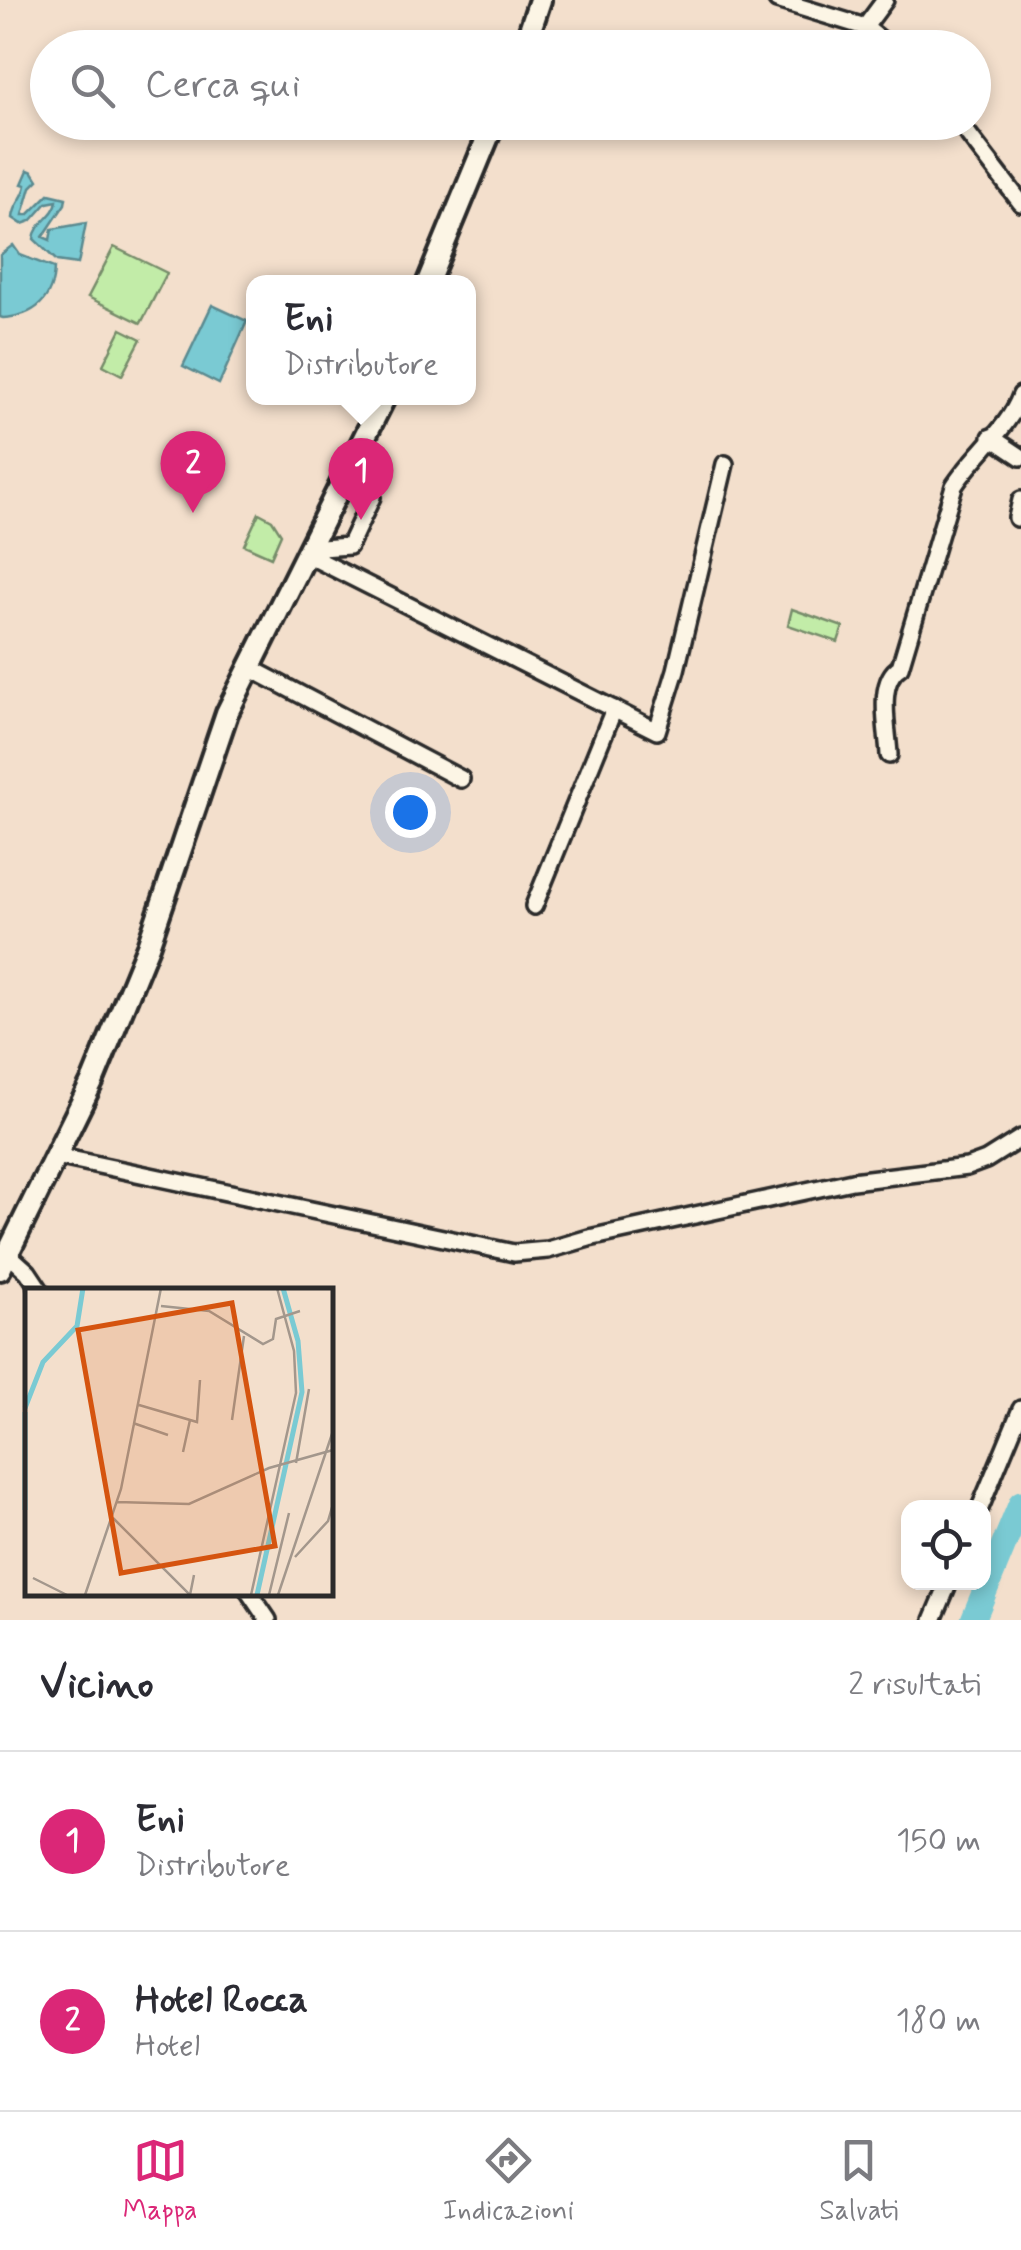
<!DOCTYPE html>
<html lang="it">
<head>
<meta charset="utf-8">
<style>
  :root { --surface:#fff; --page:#f2f2f3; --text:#2b2b33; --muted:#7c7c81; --line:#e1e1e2; --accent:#db2777 }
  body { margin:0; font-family:Mynerve,sans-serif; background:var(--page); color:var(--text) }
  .controls { position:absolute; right:30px; bottom:30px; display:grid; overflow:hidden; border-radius:20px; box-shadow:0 5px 15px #0003 }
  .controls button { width:90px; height:90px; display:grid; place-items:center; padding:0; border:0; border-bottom:2px solid var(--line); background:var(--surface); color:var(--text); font:50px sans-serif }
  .you { position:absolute; left:410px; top:812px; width:35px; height:35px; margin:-25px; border:8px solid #fff; border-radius:50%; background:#1a73e8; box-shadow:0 0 0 15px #1a73e833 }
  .badge { display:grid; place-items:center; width:65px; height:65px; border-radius:50%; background:var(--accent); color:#fff; font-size:32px; font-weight:700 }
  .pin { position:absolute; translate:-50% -82px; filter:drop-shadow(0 2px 5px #0008) }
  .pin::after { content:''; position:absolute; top:52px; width:35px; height:30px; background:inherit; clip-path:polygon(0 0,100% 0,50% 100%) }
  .popup { position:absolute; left:246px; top:275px; width:230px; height:130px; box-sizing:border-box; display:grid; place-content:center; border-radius:20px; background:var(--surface); filter:drop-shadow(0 2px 8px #0005); font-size:32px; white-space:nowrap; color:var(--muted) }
  .popup b { font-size:38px; color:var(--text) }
  .popup::after { content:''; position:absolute; left:50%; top:100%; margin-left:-20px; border:20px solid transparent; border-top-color:var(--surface) }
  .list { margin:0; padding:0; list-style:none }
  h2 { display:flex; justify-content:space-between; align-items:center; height:130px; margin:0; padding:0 40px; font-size:42px }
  h2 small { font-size:32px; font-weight:400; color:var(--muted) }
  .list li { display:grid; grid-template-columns:65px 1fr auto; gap:30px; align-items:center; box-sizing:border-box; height:180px; padding:0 40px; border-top:2px solid var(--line) }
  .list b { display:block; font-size:38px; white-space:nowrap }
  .list p { margin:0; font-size:32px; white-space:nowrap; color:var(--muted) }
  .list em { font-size:32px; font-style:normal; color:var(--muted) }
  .icon { flex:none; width:55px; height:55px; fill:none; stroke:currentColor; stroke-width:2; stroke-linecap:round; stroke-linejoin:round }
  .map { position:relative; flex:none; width:1021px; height:1620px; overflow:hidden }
  .search { position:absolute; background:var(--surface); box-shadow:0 5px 15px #0003; left:30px; right:30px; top:30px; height:110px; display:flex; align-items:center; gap:25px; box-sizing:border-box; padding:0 35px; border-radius:55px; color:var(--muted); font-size:38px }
  .sheet { height:490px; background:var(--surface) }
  nav { display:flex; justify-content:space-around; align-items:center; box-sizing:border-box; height:140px; border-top:2px solid var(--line); background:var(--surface); font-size:28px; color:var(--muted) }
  nav a { display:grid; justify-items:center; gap:5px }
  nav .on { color:var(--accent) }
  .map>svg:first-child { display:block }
  .green { fill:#c2eca8; stroke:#768c6a; stroke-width:2.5 }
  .water { fill:#7acad3; stroke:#5a8a90; stroke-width:2.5 }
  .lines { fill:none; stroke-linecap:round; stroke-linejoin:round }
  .river { stroke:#7acad3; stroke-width:25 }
  .minor-casing { stroke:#2b2b2b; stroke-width:22 }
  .major-casing { stroke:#2b2b2b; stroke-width:28 }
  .minor { stroke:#fcf5e5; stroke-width:15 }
  .major { stroke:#fcf5e5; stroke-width:20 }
  .inset-river { fill:none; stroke:#7acad3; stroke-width:5 }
  .inset-road { fill:none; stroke:#a3978c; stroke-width:2.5 }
  .view { fill:#d5540f; fill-opacity:0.15; stroke:#d5540f; stroke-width:5 }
  .inset-edge { fill:none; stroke:#2b2b2b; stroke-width:5 }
</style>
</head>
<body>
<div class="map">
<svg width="1021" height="1620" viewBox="0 0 1021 1620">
  <rect width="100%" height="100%" fill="#f3dfcc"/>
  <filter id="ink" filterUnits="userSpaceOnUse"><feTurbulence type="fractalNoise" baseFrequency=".01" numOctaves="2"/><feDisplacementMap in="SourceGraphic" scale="20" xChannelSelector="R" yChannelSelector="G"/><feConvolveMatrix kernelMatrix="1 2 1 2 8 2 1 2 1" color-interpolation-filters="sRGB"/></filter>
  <g filter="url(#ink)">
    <g class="green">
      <polygon points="114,247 167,273 141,323 88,297"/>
      <polygon points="121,329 141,339 122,375 103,365"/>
      <polygon points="259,513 272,520 281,534 271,557 244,545"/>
      <polygon points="792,609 843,627 838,642 788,625"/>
    </g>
    <g class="water">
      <path d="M 28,170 L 33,172 L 38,180 L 31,187 L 23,215 L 28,215 L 49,194 L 66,198 L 65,204 L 43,237 L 50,240 L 52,229 L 86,223 L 78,264 L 57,261 L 34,239 C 35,223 55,216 57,201 L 47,203 L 31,221 L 22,224 L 13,218 C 14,204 24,198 26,185 L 22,184 Z"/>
      <path d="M 13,245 L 20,255 L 54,268 C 53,300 34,316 3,318 L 0,317 L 0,255 Z"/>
      <polygon points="212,305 247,321 219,384 183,366"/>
    </g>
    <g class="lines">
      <polyline class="river" points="973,1620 1021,1503"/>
      <defs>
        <g id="minor">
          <polyline points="777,0 865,27 891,48"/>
          <polyline points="865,27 885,0"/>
          <polyline points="959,122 1021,203"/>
          <polyline points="991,437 1021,457"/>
          <polyline points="1017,518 1021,500"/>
          <polyline points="308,549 349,546 372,497 353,460"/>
          <polyline points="306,554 657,731 676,670 725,464"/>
          <polyline points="248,667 461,779"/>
          <path d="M 889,755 C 888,730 876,681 900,667 L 954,486 C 973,456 1010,427 1021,395"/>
          <polyline points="534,906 614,709"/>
          <polyline points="56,1156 514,1253 548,1250 589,1238 852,1181 967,1167 986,1160 1021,1138"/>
          <polyline points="8,1254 28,1272 40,1290"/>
          <polyline points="980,1508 1021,1409"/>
          <polyline points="249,1592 268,1620"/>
          <polyline points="933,1620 949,1582"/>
        </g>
        <g id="major">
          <polyline points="524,48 540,0"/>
          <polyline points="428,282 494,122"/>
          <polyline points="0,1269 93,1080 148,946 227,713 384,398"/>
        </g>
      </defs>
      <use href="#minor" class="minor-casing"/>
      <use href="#major" class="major-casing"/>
      <use href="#minor" class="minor"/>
      <use href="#major" class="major"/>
    </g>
  </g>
  <g transform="translate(25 1288)">
    <rect width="308" height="308" fill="#f3dfcc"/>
    <path class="inset-river" d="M 0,120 L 18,74 L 52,38 L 58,0M 0,124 L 0,222M 232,307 L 277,104 L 273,53 L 258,0"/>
    <path class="inset-road" d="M 136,18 L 184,23 L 238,56 L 248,51 L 251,31 L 275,23M 114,117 L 172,134 L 175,92M 207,132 L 219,48M 108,135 L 143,147M 158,164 L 165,132M 271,175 L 284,101M 92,214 L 164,216 L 244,180 L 308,162M 88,230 L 165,307 L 169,287M 270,269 L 303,233 L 308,216M 8,290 L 42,307M 60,307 L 96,201 L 136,0M 226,307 L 271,105 L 269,63 L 252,0M 244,307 L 264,225M 253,307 L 308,143"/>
    <path class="view" d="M 207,15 L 250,258 L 96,285 L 53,42 Z"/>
    <rect width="308" height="308" class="inset-edge"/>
  </g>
</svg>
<div class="controls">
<button><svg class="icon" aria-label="locate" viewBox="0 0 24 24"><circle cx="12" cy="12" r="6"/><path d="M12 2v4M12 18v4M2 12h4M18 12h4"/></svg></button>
</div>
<div class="you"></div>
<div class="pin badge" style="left:361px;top:520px">1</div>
<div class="popup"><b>Eni</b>Distributore</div>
<div class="pin badge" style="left:193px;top:513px">2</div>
<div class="search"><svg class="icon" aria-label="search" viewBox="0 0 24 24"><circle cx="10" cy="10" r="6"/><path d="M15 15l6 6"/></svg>Cerca qui</div>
</div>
<section class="sheet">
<h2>Vicino<small>2 risultati</small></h2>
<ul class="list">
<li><span class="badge">1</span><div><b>Eni</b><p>Distributore</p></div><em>150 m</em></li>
<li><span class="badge">2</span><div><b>Hotel Rocca</b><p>Hotel</p></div><em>180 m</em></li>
</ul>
</section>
<nav>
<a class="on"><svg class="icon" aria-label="map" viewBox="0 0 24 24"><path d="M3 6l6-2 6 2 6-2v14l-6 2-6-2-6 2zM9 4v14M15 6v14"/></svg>Mappa</a>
<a><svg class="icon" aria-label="directions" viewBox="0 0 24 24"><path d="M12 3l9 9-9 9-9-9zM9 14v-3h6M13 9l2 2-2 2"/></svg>Indicazioni</a>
<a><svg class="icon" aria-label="saved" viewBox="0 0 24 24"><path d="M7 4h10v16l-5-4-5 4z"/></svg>Salvati</a>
</nav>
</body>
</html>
